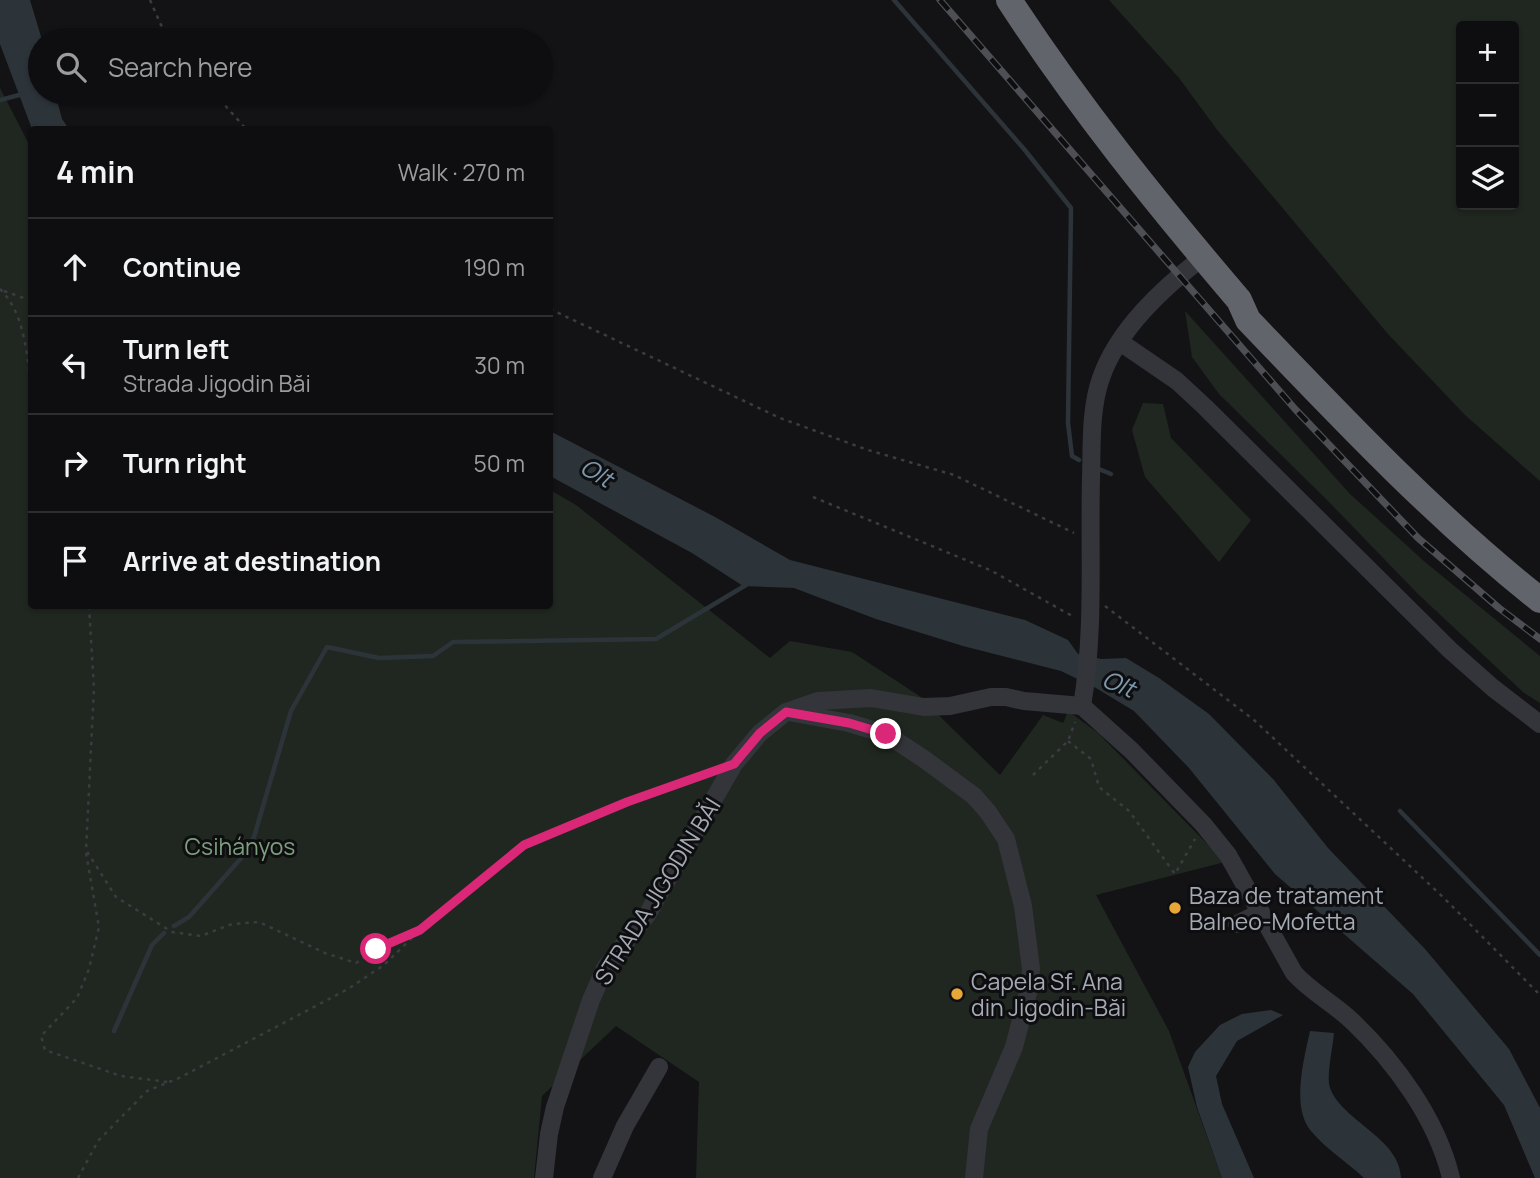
<!DOCTYPE html>
<html lang="en">
<head>
<meta charset="utf-8">
<style>
  :root { --surface:#0e0e10; --page:#1c1c1e; --text:#f1f3f6; --muted:#9b9c9f; --line:#2e2e30 }
  body { margin:0; font-family:Manrope,sans-serif; background:var(--page); color:var(--text) }
  .controls { position:absolute; right:21px; top:21px; display:grid; overflow:hidden; border-radius:7px; box-shadow:0 2px 5px #0004 }
  .controls button { width:63px; height:63px; display:grid; place-items:center; padding:0; border:0; border-bottom:2px solid var(--line); background:var(--surface); color:var(--text); font:35px sans-serif }
  .stop { position:absolute; width:21px; height:21px; margin:-16px; border:5px solid #db2777; border-radius:50%; background:#fff }
  .stop.end { background:#db2777; border-color:#fff; box-shadow:0 2px 7px #0008 }
  .list { margin:0; padding:0; list-style:none }
  h2 { display:flex; justify-content:space-between; align-items:center; height:91px; margin:0; padding:0 28px; font-size:30px }
  h2 small { font-size:23px; font-weight:400; color:var(--muted) }
  .list li { display:grid; grid-template-columns:46px 1fr auto; gap:21px; align-items:center; box-sizing:border-box; height:98px; padding:0 28px; border-top:2px solid var(--line) }
  .list b { display:block; font-size:26px; white-space:nowrap }
  .list p { margin:0; font-size:23px; white-space:nowrap; color:var(--muted) }
  .list em { font-size:23px; font-style:normal; color:var(--muted) }
  .icon { flex:none; width:38px; height:38px; fill:none; stroke:currentColor; stroke-width:2; stroke-linecap:round; stroke-linejoin:round }
  .map { position:relative; flex:none; width:1540px; height:1178px; overflow:hidden }
  .search { position:absolute; background:var(--surface); box-shadow:0 2px 5px #0004; left:28px; top:28px; width:525px; height:77px; display:flex; align-items:center; gap:18px; box-sizing:border-box; padding:0 24px; border-radius:38px; color:var(--muted); font-size:26px }
  .panel { position:absolute; background:var(--surface); box-shadow:0 2px 5px #0004; left:28px; top:126px; width:525px; height:483px; border-radius:7px }
  .map>svg:first-child { display:block }
  .green { fill:#202720; fill-rule:evenodd }
  .water { fill:#2c343a }
  .lines { fill:none; stroke-linecap:round; stroke-linejoin:round }
  .stream { stroke:#2c343a; stroke-width:4.5 }
  .path { stroke:#3a3c41; stroke-width:2.5; stroke-dasharray:3.5 5; stroke-linecap:butt }
  .minor { stroke:#34353a; stroke-width:18 }
  .highway { stroke:#61646a; stroke-width:26 }
  .rail-casing { stroke:#4d4f54; stroke-width:7 }
  .rail { stroke:#0e0e10; stroke-width:4.5; stroke-dasharray:13; stroke-linecap:butt }
  .route { stroke:#db2777; stroke-width:9 }
  .poi-dot { fill:#e9a737; stroke:#0e0e10; stroke-width:2.5 }
  .labels { text-anchor:middle; dominant-baseline:central; stroke-width:6; stroke-linejoin:round; paint-order:stroke }
  .park-label { font-size:23px; fill:#7d9f7e; stroke:#0e0e10 }
  .street-label { font-size:23px; fill:#a5abb5; stroke:#0e0e10 }
  .poi-label { font-size:23px; fill:#a5abb5; stroke:#0e0e10; text-anchor:start }
  .water-label { font-size:24px; font-style:italic; fill:#7e99ae; stroke:#0e0e10 }
</style>
</head>
<body>
<div class="map">
<svg width="1540" height="1178" viewBox="0 0 1540 1178">
  <rect width="100%" height="100%" fill="#131315"/>
  <g class="green">
    <path d="M 1109,0 L 1540,0 L 1540,481 L 1465,415 L 1388,334 L 1218,131 L 1179,78 ZM 1461,26 L 1514,26 L 1514,205 L 1461,205 Z"/>
    <polygon points="0,88 31,148 32,606 550,606 550,490 576,505 770,658 790,641 852,652 918,695 1000,775 1043,715 1063,723 1068,711 1098,733 1225,862 1096,895 1169,1031 1222,1178 696,1178 699,1082 616,1026 542,1096 534,1178 0,1178"/>
    <polygon points="1185,311 1350,494 1425,562 1540,656 1540,703 1523,692 1419,595 1328,501 1219,394 1192,357"/>
    <polygon points="1143,403 1163,404 1171,438 1251,520 1219,562 1145,477 1132,430"/>
  </g>
  <g class="water">
    <polygon points="0,0 30,0 42,40 40,40 40,93 55,93 62,119 69,129 32,129 0,44"/>
    <polygon points="550,431 715,517 790,560 1025,620 1068,640 1078,654 1101,659 1126,658 1159,678 1209,714 1273,779 1328,848 1425,949 1509,1049 1540,1108 1540,1178 1535,1178 1504,1105 1413,994 1275,874 1189,768 1134,711 1096,688 1061,671 963,646 876,619 794,588 743,586 692,553 550,476"/>
    <polygon points="1271,1010 1283,1015 1237,1041 1216,1076 1222,1104 1254,1178 1222,1178 1197,1107 1188,1067 1195,1052 1220,1025 1242,1014"/>
    <path d="M 1310,1031 L 1334,1033 C 1333,1047 1326,1076 1330,1088 C 1342,1121 1400,1138 1401,1178 L 1364,1178 C 1348,1163 1325,1148 1311,1131 C 1291,1107 1304,1059 1310,1031 Z"/>
  </g>
  <g class="lines">
    <g class="stream">
      <polyline points="894,0 1024,149 1071,208 1068,423 1072,456 1079,460"/>
      <polyline points="0,100 23,94"/>
      <polyline points="1099,469 1111,474"/>
      <polyline points="1400,811 1540,955"/>
      <polyline points="174,926 189,917 251,847 291,711 327,647 379,658 433,656 453,642 656,639 746,585"/>
      <polyline points="114,1031 152,945 164,933"/>
    </g>
    <g class="path">
      <polyline points="150,0 161,25 173,40"/>
      <polyline points="214,93 247,130"/>
      <path d="M 0,289 C 26,315 26,355 32,389"/>
      <polyline points="4,291 32,301"/>
      <polyline points="550,309 780,418 868,450 954,475 1074,533"/>
      <polyline points="813,497 990,570 1074,617"/>
      <polyline points="89,606 94,688 86,850 116,897 172,932 201,936 232,924 259,922 325,953 356,963 377,949 420,930 524,845 627,802 711,772"/>
      <polyline points="1105,606 1254,720 1444,898 1540,995"/>
      <polyline points="1068,741 1091,759 1099,787 1129,811 1175,874 1195,839"/>
      <polyline points="1033,775 1068,741 1075,722"/>
      <polyline points="86,853 99,927 89,969 77,998 41,1036 45,1050 121,1076 168,1082"/>
      <polyline points="78,1178 98,1141 147,1091 179,1078 348,989 384,965 418,932"/>
    </g>
    <g class="minor">
      <path d="M 1203,257 C 1163,288 1118,329 1101,378 C 1090,409 1092,445 1091,478 C 1089,553 1095,631 1082,706 L 1132,751 L 1203,824 L 1228,855 L 1294,973 C 1311,992 1333,1003 1352,1021 C 1395,1062 1437,1119 1451,1178"/>
      <polyline points="1120,342 1177,381 1205,407 1450,650 1493,688 1540,724"/>
      <polyline points="789,712 849,723 886,734 924,759 974,796 988,812 1006,839 1023,906 1031,969 1029,989 1014,1047 979,1129 974,1178"/>
      <polyline points="1237,924 1261,912"/>
      <polyline points="544,1178 549,1134 555,1107 591,1000 605,968 647,915 734,764 760,733 786,712 818,701 871,698 924,707 950,706 991,697 1006,697 1024,701 1082,706"/>
      <polyline points="602,1178 625,1126 659,1067"/>
    </g>
    <path class="highway" d="M 1009,0 C 1078,106 1157,204 1239,300 L 1248,320 C 1342,418 1434,516 1540,600"/>
    <defs>
      <polyline id="rail" points="940,0 1295,409 1418,538 1499,608 1540,639"/>
    </defs>
    <use href="#rail" class="rail-casing"/>
    <use href="#rail" class="rail"/>
  </g>
  <g class="lines">
    <polyline class="route" points="376,949 420,930 524,845 627,802 734,764 760,733 786,712 849,723 886,734"/>
  </g>
  <g class="poi-dot">
    <circle cx="1175" cy="908" r="7"/>
    <circle cx="957" cy="994" r="7"/>
  </g>
  <g class="labels">
    <g class="park-label">
      <text x="240" y="846">Csihányos</text>
    </g>
    <g class="street-label">
      <text transform="translate(657 891) rotate(-58)">STRADA JIGODIN BĂI</text>
    </g>
    <g class="poi-label">
      <text x="1189" y="895">Baza de tratament<tspan x="1189" dy="26">Balneo-Mofetta</tspan></text>
      <text x="971" y="981">Capela Sf. Ana<tspan x="971" dy="26">din Jigodin-Băi</tspan></text>
    </g>
    <g class="water-label">
      <text transform="translate(597 472) rotate(30)">Olt</text>
      <text transform="translate(1119 683) rotate(23)">Olt</text>
    </g>
  </g>
</svg>
<div class="controls">
<button>+</button>
<button>−</button>
<button><svg class="icon" aria-label="layers" viewBox="0 0 24 24"><path d="M12 4l9 5-9 5-9-5zM3 14l9 5 9-5"/></svg></button>
</div>
<div class="stop" style="left:376px;top:949px"></div>
<div class="stop end" style="left:886px;top:734px"></div>
<div class="search"><svg class="icon" aria-label="search" viewBox="0 0 24 24"><circle cx="10" cy="10" r="6"/><path d="M15 15l6 6"/></svg>Search here</div>
<section class="panel">
<h2>4 min<small>Walk · 270 m</small></h2>
<ul class="list">
<li><svg class="icon" aria-label="ahead" viewBox="0 0 24 24"><path d="M12 20V5M6 11l6-6 6 6"/></svg><div><b>Continue</b></div><em>190 m</em></li>
<li><svg class="icon" aria-label="left" viewBox="0 0 24 24"><path d="M17 20v-9H6M10 6l-5 5 5 5"/></svg><div><b>Turn left</b><p>Strada Jigodin Băi</p></div><em>30 m</em></li>
<li><svg class="icon" aria-label="right" viewBox="0 0 24 24"><path d="M7 20v-9h11M14 6l5 5-5 5"/></svg><div><b>Turn right</b></div><em>50 m</em></li>
<li><svg class="icon" aria-label="arrive" viewBox="0 0 24 24"><path d="M6 21V4h12l-3 4 3 4H6"/></svg><div><b>Arrive at destination</b></div></li>
</ul>
</section>
</div>
</body>
</html>
